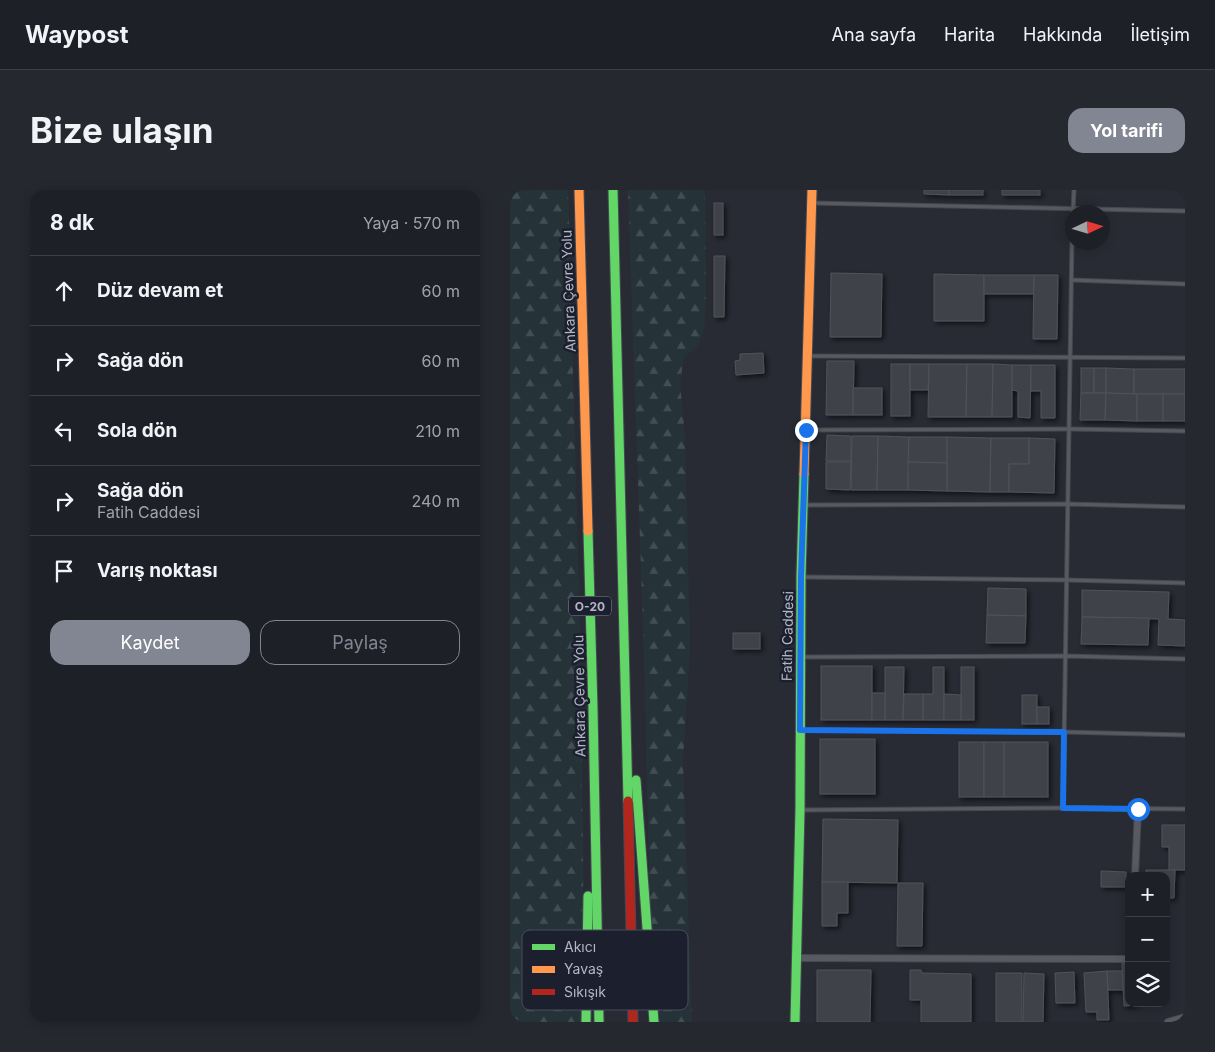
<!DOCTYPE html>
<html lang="tr">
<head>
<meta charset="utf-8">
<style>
  :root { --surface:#1e2027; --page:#26282f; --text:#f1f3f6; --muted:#a1a3a7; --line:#3c3e44; --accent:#828592 }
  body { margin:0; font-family:Inter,sans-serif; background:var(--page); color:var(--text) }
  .controls { position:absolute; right:15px; bottom:15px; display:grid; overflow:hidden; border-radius:10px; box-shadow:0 2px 12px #0003 }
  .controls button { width:45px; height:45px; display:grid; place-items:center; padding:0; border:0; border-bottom:1px solid var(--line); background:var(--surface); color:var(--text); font:25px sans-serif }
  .compass { position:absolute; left:555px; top:15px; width:45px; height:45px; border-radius:50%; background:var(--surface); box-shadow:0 2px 12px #0003; rotate:86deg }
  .stop { position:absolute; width:15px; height:15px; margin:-11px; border:4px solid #1a73e8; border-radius:50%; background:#fff }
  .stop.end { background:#1a73e8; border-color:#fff; box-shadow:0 1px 5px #0008 }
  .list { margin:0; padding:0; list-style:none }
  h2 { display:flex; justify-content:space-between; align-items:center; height:65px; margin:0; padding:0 20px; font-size:21px }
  h2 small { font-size:16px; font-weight:400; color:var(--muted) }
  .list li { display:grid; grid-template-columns:32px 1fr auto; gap:15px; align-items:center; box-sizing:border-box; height:70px; padding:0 20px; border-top:1px solid var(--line) }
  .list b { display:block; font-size:19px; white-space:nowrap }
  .list p { margin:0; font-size:16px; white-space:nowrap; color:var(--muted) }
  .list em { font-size:16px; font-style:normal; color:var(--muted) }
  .actions { display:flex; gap:10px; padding:15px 20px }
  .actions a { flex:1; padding:11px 0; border:1px solid var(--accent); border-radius:15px; text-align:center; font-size:18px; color:var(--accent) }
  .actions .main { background:var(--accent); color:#fff }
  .icon { flex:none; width:28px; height:28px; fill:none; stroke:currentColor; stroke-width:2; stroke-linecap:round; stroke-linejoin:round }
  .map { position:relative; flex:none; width:675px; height:832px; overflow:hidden; border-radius:15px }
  header { display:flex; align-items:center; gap:30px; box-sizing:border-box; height:70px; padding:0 25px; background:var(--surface); border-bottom:1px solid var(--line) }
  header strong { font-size:24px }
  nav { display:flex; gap:28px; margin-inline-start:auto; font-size:18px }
  .intro { display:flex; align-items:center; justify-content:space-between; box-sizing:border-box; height:120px; padding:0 30px }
  h1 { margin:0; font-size:35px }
  .button { padding:12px 22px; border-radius:15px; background:var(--accent); color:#fff; font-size:18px; font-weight:700 }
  main { display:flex; gap:30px; padding:0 30px }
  aside { flex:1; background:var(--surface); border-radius:15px; box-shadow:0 2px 12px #0003 }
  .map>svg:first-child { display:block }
  .forest { fill:url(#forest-firs) }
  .building { fill:#3f424a; stroke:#50535b; filter:url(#shadow) }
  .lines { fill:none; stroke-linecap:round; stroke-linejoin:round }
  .lane-casing { stroke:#46484e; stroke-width:5 }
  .street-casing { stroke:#46484e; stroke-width:8 }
  .fast-casing { stroke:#464851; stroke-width:11 }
  .slow-casing { stroke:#464851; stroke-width:11 }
  .jam-casing { stroke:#464851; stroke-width:11 }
  .lane { stroke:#585a62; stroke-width:3 }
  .street { stroke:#585a62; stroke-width:6 }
  .fast { stroke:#63d668; stroke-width:9 }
  .slow { stroke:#ff974d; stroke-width:9 }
  .jam { stroke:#b3261e; stroke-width:9 }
  .route { stroke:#1a73e8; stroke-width:6 }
  .labels { text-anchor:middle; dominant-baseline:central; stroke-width:5; stroke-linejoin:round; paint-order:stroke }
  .shield { fill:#1c202e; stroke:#858998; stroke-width:1 }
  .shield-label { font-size:12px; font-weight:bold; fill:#b2b6c5 }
  .street-label { font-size:14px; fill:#b2b6c5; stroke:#1c202e }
  .key { fill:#1c202e; stroke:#494d5b; stroke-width:1 }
  .key-label { font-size:14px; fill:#b2b6c5 }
</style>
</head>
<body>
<header>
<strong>Waypost</strong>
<nav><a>Ana sayfa</a><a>Harita</a><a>Hakkında</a><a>İletişim</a></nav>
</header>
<div class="intro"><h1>Bize ulaşın</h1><a class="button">Yol tarifi</a></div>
<main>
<aside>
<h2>8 dk<small>Yaya · 570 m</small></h2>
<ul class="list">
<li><svg class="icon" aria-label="ahead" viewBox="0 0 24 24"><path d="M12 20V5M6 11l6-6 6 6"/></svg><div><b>Düz devam et</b></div><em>60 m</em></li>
<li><svg class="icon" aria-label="right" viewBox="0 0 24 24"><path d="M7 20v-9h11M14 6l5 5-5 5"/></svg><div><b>Sağa dön</b></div><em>60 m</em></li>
<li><svg class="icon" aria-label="left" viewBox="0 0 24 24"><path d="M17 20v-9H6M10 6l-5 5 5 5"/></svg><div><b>Sola dön</b></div><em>210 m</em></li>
<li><svg class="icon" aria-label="right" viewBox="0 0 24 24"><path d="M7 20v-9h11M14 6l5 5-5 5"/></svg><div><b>Sağa dön</b><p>Fatih Caddesi</p></div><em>240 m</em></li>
<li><svg class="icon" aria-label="arrive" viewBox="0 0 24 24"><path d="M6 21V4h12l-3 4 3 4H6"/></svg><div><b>Varış noktası</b></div></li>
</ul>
<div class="actions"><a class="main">Kaydet</a><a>Paylaş</a></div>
</aside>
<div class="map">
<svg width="675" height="832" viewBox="0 0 675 832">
  <defs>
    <pattern id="forest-firs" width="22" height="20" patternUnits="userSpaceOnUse" patternTransform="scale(1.25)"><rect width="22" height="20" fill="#253339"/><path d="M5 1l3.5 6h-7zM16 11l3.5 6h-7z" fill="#424e54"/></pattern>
    <filter id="shadow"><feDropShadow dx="2.5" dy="2.5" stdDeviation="2.5" flood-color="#0009"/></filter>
  </defs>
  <rect width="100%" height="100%" fill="#282b34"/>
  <g class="forest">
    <polygon points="0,0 58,0 69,403 73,659 74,832 0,832"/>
    <polygon points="118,0 195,0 196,101 194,138 188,156 174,167 170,193 175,246 180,456 173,572 182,832 149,832 141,757 134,467"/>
  </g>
  <g class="building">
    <polygon points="414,0 439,0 439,5 414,4"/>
    <rect x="439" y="0" width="34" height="5"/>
    <rect x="492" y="0" width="38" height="5"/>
    <rect x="204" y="13" width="9" height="32"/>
    <polygon points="204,66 215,66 214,127 204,127"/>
    <polygon points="321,83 372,84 371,147 320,147"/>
    <polygon points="424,84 474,85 474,131 424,131"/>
    <rect x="474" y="85" width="50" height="19"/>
    <polygon points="524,85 548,85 547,149 523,149"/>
    <polygon points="253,163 254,183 226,185 225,171 230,170 230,164"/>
    <polygon points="317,171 344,171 343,225 316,225"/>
    <rect x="381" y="174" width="19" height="52"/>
    <polygon points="400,174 419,174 418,200 400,200"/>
    <polygon points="419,174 457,174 456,227 418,227"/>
    <polygon points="457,174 483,174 482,227 456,227"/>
    <polygon points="483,174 502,175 502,227 482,227"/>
    <polygon points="502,175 521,175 520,228 508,227 508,201 502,200"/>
    <polygon points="521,175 545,175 545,228 531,228 531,201 521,201"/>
    <rect x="571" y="178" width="13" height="25"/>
    <rect x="584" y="178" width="12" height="25"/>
    <polygon points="596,178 624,179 624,204 596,203"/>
    <rect x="624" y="179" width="51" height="25"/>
    <rect x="343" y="198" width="29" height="27"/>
    <polygon points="571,203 596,203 595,230 570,230"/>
    <polygon points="596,203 627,204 627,231 595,230"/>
    <rect x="627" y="204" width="26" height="27"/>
    <rect x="653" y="204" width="22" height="27"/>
    <polygon points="317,245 341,246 341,271 316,271"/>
    <polygon points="342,246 368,246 367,300 341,300"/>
    <polygon points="368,246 399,247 398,300 367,300"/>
    <polygon points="399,247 437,247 437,273 398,272"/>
    <polygon points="437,247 481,248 480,302 437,301"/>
    <polygon points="481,248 519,248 519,274 499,274 499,302 480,302"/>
    <polygon points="519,248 545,249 544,303 499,302 499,274 519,274"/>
    <polygon points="316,272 341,272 340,300 316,299"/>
    <polygon points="398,272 437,273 437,301 398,300"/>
    <polygon points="478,398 516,399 516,426 477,425"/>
    <polygon points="572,400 659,402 658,429 675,430 675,456 648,455 649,429 572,427"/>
    <polygon points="477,425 516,426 515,453 476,453"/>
    <polygon points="572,427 639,428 638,455 571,454"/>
    <rect x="223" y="443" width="27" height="16"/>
    <rect x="311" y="476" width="51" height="54"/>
    <polygon points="375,477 394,477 393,530 375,530"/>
    <polygon points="423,477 434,477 434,530 413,530 413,504 423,504"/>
    <rect x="451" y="477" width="13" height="53"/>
    <rect x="362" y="503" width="13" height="27"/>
    <polygon points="394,504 413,504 413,530 393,530"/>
    <polygon points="434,504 451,505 451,530 434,530"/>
    <rect x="512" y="505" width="15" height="29"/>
    <rect x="527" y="517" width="12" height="17"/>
    <rect x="310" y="549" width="55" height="55"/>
    <rect x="449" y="552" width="25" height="55"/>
    <rect x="474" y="552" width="20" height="55"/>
    <rect x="494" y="552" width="44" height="55"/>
    <polygon points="313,629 388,630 387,693 312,692"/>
    <polygon points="652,635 675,635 675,680 659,680 659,657 652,657"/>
    <polygon points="636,680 665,680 664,708 656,708 656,686 636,686"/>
    <polygon points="591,681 616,682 616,697 591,697"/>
    <polygon points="312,692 338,692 338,723 327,723 327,736 312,736"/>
    <polygon points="388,693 413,693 412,756 387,756"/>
    <polygon points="612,773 619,773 619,813 627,813 627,815 614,816"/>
    <polygon points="307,780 361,780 360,832 307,832"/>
    <polygon points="400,780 411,780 412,783 461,784 461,832 411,832 411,810 400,810"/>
    <polygon points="597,781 612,781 613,800 598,800"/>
    <polygon points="597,781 599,830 587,830 587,822 576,822 574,783"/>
    <polygon points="564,782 565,813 546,813 545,783"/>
    <rect x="486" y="783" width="26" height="49"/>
    <polygon points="514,783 534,784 533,832 513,832"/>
  </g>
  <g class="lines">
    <defs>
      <g id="lane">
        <polyline points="302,13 675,21"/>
        <polyline points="563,22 564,0"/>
        <polyline points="562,90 675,94"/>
        <polyline points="299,166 675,168"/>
        <polyline points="297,240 560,239 675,241"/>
        <polyline points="296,315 557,314 675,317"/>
        <polyline points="293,387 557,390 675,393"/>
        <polyline points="291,467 556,466 675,469"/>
        <polyline points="290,540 554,542 675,545"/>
        <polyline points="553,618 562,49"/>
        <polyline points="291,620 553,618 675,619"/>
      </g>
      <g id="street">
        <polyline points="625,686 628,619"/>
        <polyline points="287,768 619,769"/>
        <polyline points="658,832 675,827"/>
      </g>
      <g id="fast">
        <polyline points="103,0 118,611"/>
        <polyline points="78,341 83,519 89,832"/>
        <polyline points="126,590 144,832"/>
        <polyline points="76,832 78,706"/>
        <polyline points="285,832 290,620 291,387 294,284"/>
      </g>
      <g id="slow">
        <polyline points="69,0 78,341"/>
        <polyline points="294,284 302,0"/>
      </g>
      <polyline id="jam" points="118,611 123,832"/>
    </defs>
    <use href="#lane" class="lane-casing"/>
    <use href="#street" class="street-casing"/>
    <use href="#fast" class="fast-casing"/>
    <use href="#slow" class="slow-casing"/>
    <use href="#jam" class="jam-casing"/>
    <use href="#lane" class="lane"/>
    <use href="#street" class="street"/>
    <use href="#fast" class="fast"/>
    <use href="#slow" class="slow"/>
    <use href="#jam" class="jam"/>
  </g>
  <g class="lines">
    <polyline class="route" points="296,240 291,387 290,540 554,542 553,618 628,619"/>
  </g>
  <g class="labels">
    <rect class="shield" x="59" y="406.5" width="42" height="19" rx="4"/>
    <g class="shield-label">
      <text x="80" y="416">O-20</text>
    </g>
    <g class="street-label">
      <text transform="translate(58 101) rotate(-92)">Ankara Çevre Yolu</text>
      <text transform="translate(277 446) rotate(-89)">Fatih Caddesi</text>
      <text transform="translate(69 506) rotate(-91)">Ankara Çevre Yolu</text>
    </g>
  </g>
  <rect x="12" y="740" width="166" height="80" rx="8" class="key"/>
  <rect x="22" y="754" width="23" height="6" fill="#63d668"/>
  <rect x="22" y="776" width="23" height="7" fill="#ff974d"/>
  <rect x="22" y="799" width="23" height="6" fill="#b3261e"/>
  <g class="key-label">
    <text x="54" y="762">Akıcı</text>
    <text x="54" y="784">Yavaş</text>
    <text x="54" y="807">Sıkışık</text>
  </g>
</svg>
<div class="controls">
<button>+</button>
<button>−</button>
<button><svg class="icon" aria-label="layers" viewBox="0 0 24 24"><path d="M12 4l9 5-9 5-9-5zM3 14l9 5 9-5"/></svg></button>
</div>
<svg class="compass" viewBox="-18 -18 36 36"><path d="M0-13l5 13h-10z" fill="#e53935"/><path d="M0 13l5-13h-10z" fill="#a1a3a7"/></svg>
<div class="stop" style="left:628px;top:619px"></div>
<div class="stop end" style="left:296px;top:240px"></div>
</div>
</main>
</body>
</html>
